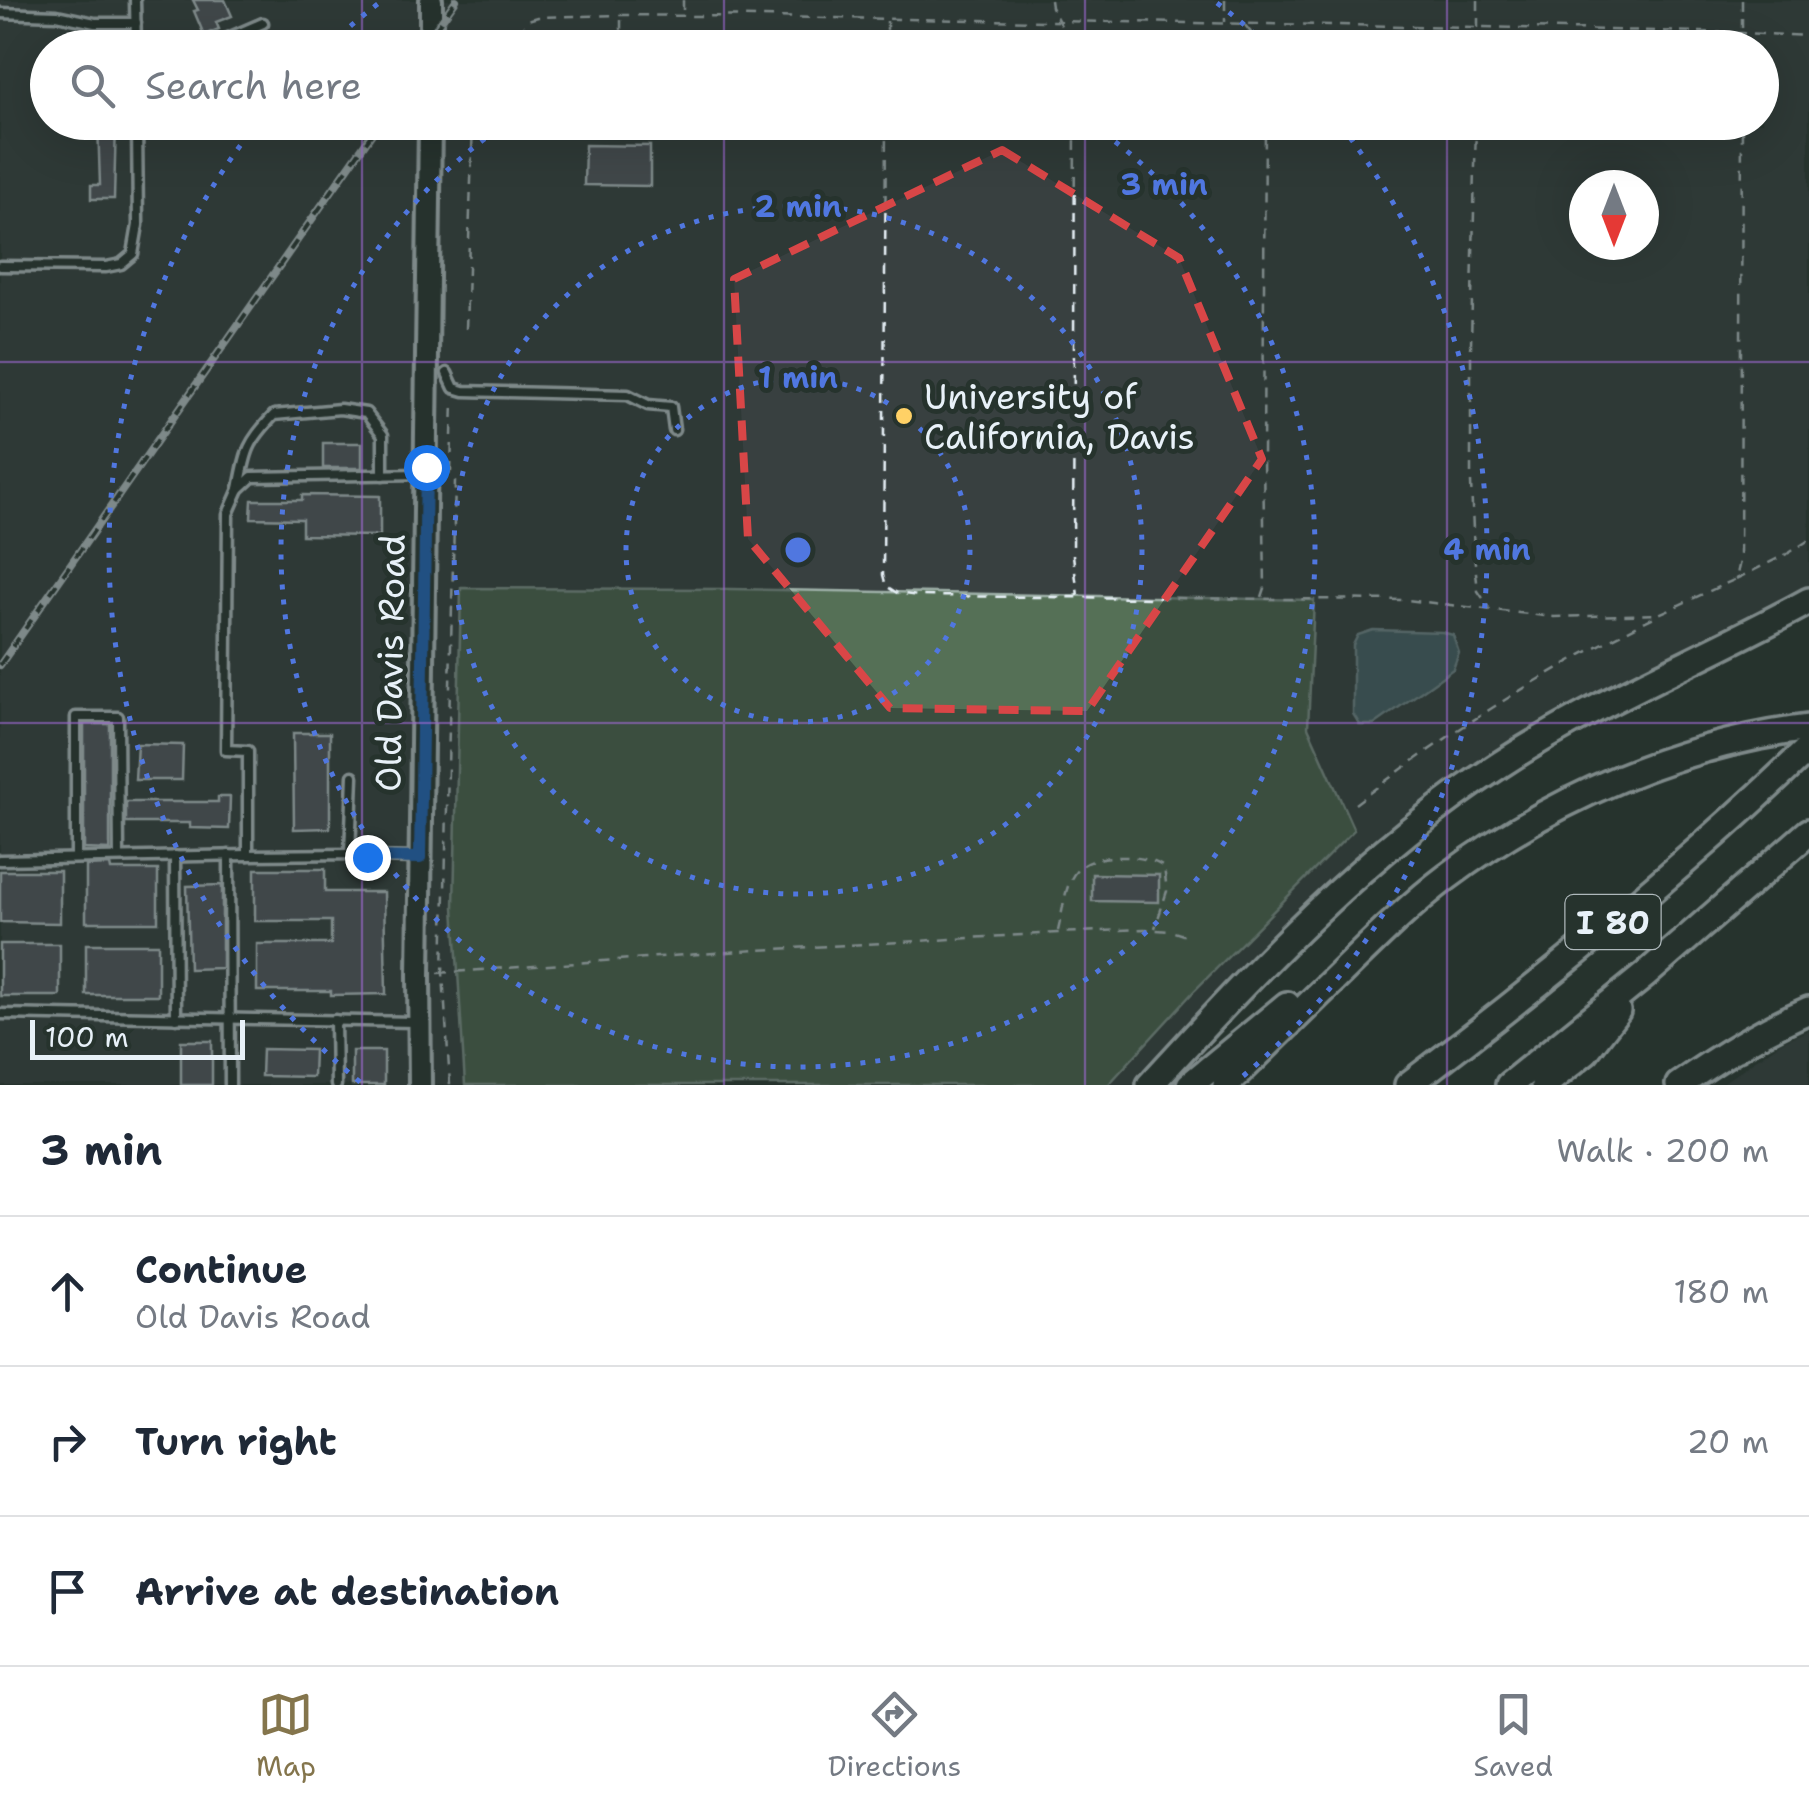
<!DOCTYPE html>
<html lang="en">
<head>
<meta charset="utf-8">
<style>
  :root { --surface:#fff; --page:#f6f6f7; --text:#1f2937; --muted:#747a83; --line:#e0e1e3; --accent:#84754c }
  body { margin:0; font-family:"Shantell Sans",sans-serif; background:var(--page); color:var(--text) }
  .compass { position:absolute; left:1569px; top:170px; width:90px; height:90px; border-radius:50%; background:var(--surface); box-shadow:0 10px 40px #0002; rotate:180deg }
  .scale { position:absolute; left:30px; bottom:25px; width:215px; box-sizing:border-box; padding-left:10px; border:5px solid #e8f1f8; border-top:0; font-size:28px; line-height:35px; white-space:nowrap; color:#e8f1f8; -webkit-text-stroke:8px #26332d; paint-order:stroke }
  .stop { position:absolute; width:30px; height:30px; margin:-22px; border:8px solid #1a73e8; border-radius:50%; background:#fff }
  .stop.end { background:#1a73e8; border-color:#fff; box-shadow:0 2px 10px #0008 }
  .list { margin:0; padding:0; list-style:none }
  h2 { display:flex; justify-content:space-between; align-items:center; height:130px; margin:0; padding:0 40px; font-size:42px }
  h2 small { font-size:32px; font-weight:400; color:var(--muted) }
  .list li { display:grid; grid-template-columns:65px 1fr auto; gap:30px; align-items:center; box-sizing:border-box; height:150px; padding:0 40px; border-top:2px solid var(--line) }
  .list b { display:block; font-size:38px; white-space:nowrap }
  .list p { margin:0; font-size:32px; white-space:nowrap; color:var(--muted) }
  .list em { font-size:32px; font-style:normal; color:var(--muted) }
  .icon { flex:none; width:55px; height:55px; fill:none; stroke:currentColor; stroke-width:2; stroke-linecap:round; stroke-linejoin:round }
  .map { position:relative; flex:none; width:1809px; height:1085px; overflow:hidden }
  .search { position:absolute; background:var(--surface); box-shadow:0 10px 40px #0002; left:30px; right:30px; top:30px; height:110px; display:flex; align-items:center; gap:25px; box-sizing:border-box; padding:0 35px; border-radius:55px; color:var(--muted); font-size:38px }
  .sheet { height:580px; background:var(--surface) }
  nav { display:flex; justify-content:space-around; align-items:center; box-sizing:border-box; height:140px; border-top:2px solid var(--line); background:var(--surface); font-size:28px; color:var(--muted) }
  nav a { display:grid; justify-items:center; gap:5px }
  nav .on { color:var(--accent) }
  .map>svg:first-child { display:block }
  .built { fill:#374040; fill-rule:evenodd }
  .green { fill:#547057; stroke:#9eb0a8; stroke-width:2.5 }
  .water { fill:#4f6c75; stroke:#8ca1a9; stroke-width:2.5 }
  .building { fill:#5f5f6c; stroke:#e8f1f8; stroke-width:2.5 }
  .lines { fill:none; stroke-linecap:round; stroke-linejoin:round }
  .lane-casing { stroke:#e8f1f8; stroke-width:15 }
  .secondary-casing { stroke:#e8f1f8; stroke-width:28 }
  .highway-casing { stroke:#e8f1f8; stroke-width:32 }
  .path { stroke:#e8f1f8; stroke-width:2.5; stroke-dasharray:10 8; stroke-linecap:butt }
  .lane { stroke:#26332d; stroke-width:8 }
  .secondary { stroke:#26332d; stroke-width:20 }
  .highway { stroke:#26332d; stroke-width:25 }
  .rail-casing { stroke:#e8f1f8; stroke-width:8 }
  .rail { stroke:#26332d; stroke-width:4; stroke-dasharray:11; stroke-linecap:butt }
  .route { stroke:#1a73e8; stroke-width:12 }
  .marked { fill:none; stroke:#d94647; stroke-width:8; stroke-dasharray:20 12; stroke-linejoin:round }
  .grid { fill:none; stroke:#9c67d0; stroke-width:2.5; stroke-opacity:0.55 }
  .ring { fill:none; stroke:#5077e0; stroke-width:5; stroke-dasharray:5 10 }
  .poi-dot { fill:#ffd166; stroke:#26332d; stroke-width:4 }
  .labels { text-anchor:middle; dominant-baseline:central; stroke-width:10; stroke-linejoin:round; paint-order:stroke }
  .shield { fill:#26332d; stroke:#aeb8bb; stroke-width:2.5 }
  .shield-label { font-size:32px; font-weight:bold; fill:#e8f1f8 }
  .poi-label { font-size:35px; fill:#e8f1f8; stroke:#26332d; text-anchor:start }
  .street-label { font-size:35px; fill:#e8f1f8; stroke:#26332d }
  .centre { fill:#5077e0; stroke:#26332d; stroke-width:5 }
  .ring-label { font-size:30px; text-anchor:middle; font-weight:bold; fill:#5077e0; stroke:#26332d; stroke-width:10; stroke-linejoin:round; paint-order:stroke }
</style>
</head>
<body>
<div class="map">
<svg width="1809" height="1085" viewBox="0 0 1809 1085">
  <rect width="100%" height="100%" fill="#26332d"/>
  <filter id="ink" filterUnits="userSpaceOnUse"><feTurbulence type="fractalNoise" baseFrequency=".01" numOctaves="2"/><feDisplacementMap in="SourceGraphic" scale="20" xChannelSelector="R" yChannelSelector="G"/><feConvolveMatrix kernelMatrix="1 2 1 2 8 2 1 2 1" color-interpolation-filters="sRGB"/></filter>
  <g filter="url(#ink)">
    <g class="built">
      <path d="M 0,0 L 1809,0 L 1809,587 L 1702,645 L 1412,813 L 1351,862 L 1286,922 L 1168,1047 L 1137,1085 L 0,1085 ZM 48,48 L 1762,48 L 1762,122 L 48,122 ZM 1584,185 L 1644,185 L 1644,245 L 1584,245 Z"/>
      <polygon points="1809,1030 1809,1085 1720,1085 1781,1042"/>
    </g>
    <polygon class="green" points="461,588 730,589 1314,600 1308,727 1354,830 1195,990 1108,1085 465,1085 454,907"/>
    <polygon class="water" points="1373,630 1442,632 1453,635 1459,653 1453,669 1374,725 1360,725 1353,714 1353,645 1358,635"/>
    <g class="building">
      <polygon points="193,0 225,0 232,16 216,22 219,29 204,35 194,11 198,10"/>
      <polygon points="98,122 116,122 114,199 91,199 91,185 100,185"/>
      <polygon points="585,145 650,146 650,186 584,185"/>
      <rect x="323" y="443" width="39" height="25"/>
      <polygon points="302,495 380,496 380,536 302,535 302,519 251,518 252,500 302,500"/>
      <polygon points="84,724 110,724 110,850 84,849"/>
      <polygon points="293,733 330,733 330,828 294,829"/>
      <polygon points="137,744 183,745 182,780 135,780"/>
      <polygon points="218,797 230,797 229,829 190,828 190,823 126,823 126,802 218,802"/>
      <polygon points="110,865 111,870 158,870 158,922 86,922 86,866"/>
      <polygon points="255,869 325,869 325,892 384,892 386,994 331,995 331,991 257,991 257,944 331,944 331,921 255,921"/>
      <polygon points="0,871 60,871 60,923 0,922"/>
      <polygon points="1092,874 1159,875 1159,902 1092,901"/>
      <polygon points="222,885 222,968 189,969 187,886"/>
      <rect x="0" y="944" width="60" height="52"/>
      <rect x="86" y="944" width="72" height="51"/>
      <rect x="181" y="1041" width="31" height="44"/>
      <polygon points="262,1049 314,1050 313,1077 261,1076"/>
      <rect x="352" y="1051" width="32" height="34"/>
    </g>
    <g class="lines">
      <defs>
        <g id="lane">
          <polyline points="135,0 136,48"/>
          <polyline points="0,13 57,15 95,23 136,23"/>
          <polyline points="205,48 263,23"/>
          <polyline points="0,266 106,267 121,264 133,254 138,225 137,122"/>
          <polyline points="447,373 454,388 464,391 628,395 648,405 671,407 674,430"/>
          <path d="M 239,489 C 246,451 247,443 274,415 L 340,409 L 366,413 L 383,435 L 383,475"/>
          <polyline points="350,854 353,776"/>
          <polyline points="229,855 230,1085"/>
          <polyline points="248,855 248,751 226,750 228,514 239,489 252,477 421,474"/>
          <polyline points="175,856 176,1018"/>
          <polyline points="76,858 76,717 118,717 119,857"/>
          <polyline points="0,860 248,855 350,854 367,857 421,858"/>
          <polyline points="0,1014 415,1022"/>
          <polyline points="335,1020 336,1085"/>
        </g>
        <g id="secondary">
          <polyline points="431,48 431,0"/>
          <polyline points="420,1085 419,976 430,122"/>
        </g>
        <g id="highway">
          <path d="M 1150,1085 C 1260,965 1364,853 1501,764 C 1599,700 1707,657 1809,601"/>
          <polyline points="1190,1085 1287,1005"/>
          <path d="M 1226,1085 C 1266,1046 1306,1007 1346,968 C 1379,936 1411,904 1447,877 C 1552,798 1679,744 1809,728"/>
          <path d="M 1408,1085 C 1547,980 1683,869 1809,748"/>
          <polyline points="1509,1085 1645,975 1809,832"/>
          <polyline points="1544,1085 1586,1051 1617,1011"/>
          <path d="M 1679,1085 C 1721,1056 1762,1030 1809,1010"/>
        </g>
      </defs>
      <use href="#lane" class="lane-casing"/>
      <use href="#secondary" class="secondary-casing"/>
      <use href="#highway" class="highway-casing"/>
      <g class="path">
        <polyline points="683,0 683,14"/>
        <polyline points="1050,0 1051,7 1073,48"/>
        <polyline points="1225,0 1225,22"/>
        <polyline points="1478,0 1478,48"/>
        <polyline points="1742,0 1742,48"/>
        <polyline points="1245,25 1263,48"/>
        <polyline points="508,48 528,20 538,17 621,15 1479,27 1742,33 1809,36"/>
        <polyline points="621,48 621,17"/>
        <polyline points="887,48 887,21"/>
        <polyline points="886,122 883,575 886,586 897,593 918,596 1407,600 1554,617 1659,614 1736,579 1740,561 1742,122"/>
        <polyline points="1075,122 1073,555 1078,596"/>
        <polyline points="1476,122 1471,344 1471,483 1474,554 1478,591 1489,607"/>
        <polyline points="598,124 599,122"/>
        <polyline points="466,329 473,122"/>
        <polyline points="442,469 451,474 455,481 443,973 450,1085"/>
        <polyline points="451,472 453,400"/>
        <polyline points="1736,579 1789,553 1809,540"/>
        <polyline points="1262,597 1265,588 1263,457 1265,122"/>
        <path d="M 1355,804 C 1450,731 1550,668 1658,615"/>
        <path d="M 1058,931 C 1068,888 1064,857 1119,857 C 1136,857 1150,858 1164,867 L 1167,891 L 1155,928"/>
        <polyline points="438,973 741,951 1058,933 1144,929 1171,931 1189,937"/>
      </g>
      <use href="#lane" class="lane"/>
      <use href="#secondary" class="secondary"/>
      <use href="#highway" class="highway"/>
      <defs>
        <g id="rail">
          <polyline points="422,48 456,0"/>
          <polyline points="0,665 380,122"/>
        </g>
      </defs>
      <use href="#rail" class="rail-casing"/>
      <use href="#rail" class="rail"/>
    </g>
  </g>
  <g class="lines" filter="url(#ink)">
    <polyline class="route" points="367,857 420,858 426,467"/>
  </g>
  <path d="M0 0H1809V1085H0ZM 1002,150 L 1179,258 L 1262,459 L 1087,711 L 890,708 L 748,539 L 734,279 Z" fill="#26332d" fill-opacity=".55" fill-rule="evenodd"/>
  <path class="marked" d="M 1002,150 L 1179,258 L 1262,459 L 1087,711 L 890,708 L 748,539 L 734,279 Z"/>
  <path class="grid" d="M 362,0 L 362,48M 724,0 L 724,48M 1085,0 L 1085,48M 1447,0 L 1447,48M 362,122 L 362,1085M 724,122 L 724,1085M 1085,122 L 1085,1085M 1447,122 L 1447,1085M 0,362 L 1809,362M 0,723 L 1809,723"/>
  <g class="ring">
    <circle cx="798" cy="550" r="172"/>
    <circle cx="798" cy="550" r="344"/>
    <path d="M677 47A517 517 0 0 1 919 47M1091 124A517 517 0 1 1 505 124"/>
    <path d="M360 1082A689 689 0 0 1 255 126M328 46A689 689 0 0 1 379 3M1217 3A689 689 0 0 1 1268 46M1341 126A689 689 0 0 1 1236 1082"/>
  </g>
  <circle class="poi-dot" cx="904" cy="416" r="10"/>
  <g class="labels">
    <rect class="shield" x="1565.5" y="895" width="95" height="54" rx="8"/>
    <g class="shield-label">
      <text x="1613" y="922">I 80</text>
    </g>
    <g class="poi-label">
      <text x="924" y="396">University of<tspan x="924" dy="40">California, Davis</tspan></text>
    </g>
    <g class="street-label">
      <text transform="translate(390 663) rotate(-89)">Old Davis Road</text>
    </g>
  </g>
  <circle cx="798" cy="550" r="15" class="centre"/>
  <g class="ring-label">
    <text x="1164" y="195">3 min</text>
    <text x="798" y="217">2 min</text>
    <text x="798" y="388">1 min</text>
    <text x="1487" y="560">4 min</text>
  </g>
</svg>
<svg class="compass" viewBox="-18 -18 36 36"><path d="M0-13l5 13h-10z" fill="#e53935"/><path d="M0 13l5-13h-10z" fill="#747a83"/></svg>
<div class="scale">100 m</div>
<div class="stop" style="left:426px;top:467px"></div>
<div class="stop end" style="left:367px;top:857px"></div>
<div class="search"><svg class="icon" aria-label="search" viewBox="0 0 24 24"><circle cx="10" cy="10" r="6"/><path d="M15 15l6 6"/></svg>Search here</div>
</div>
<section class="sheet">
<h2>3 min<small>Walk · 200 m</small></h2>
<ul class="list">
<li><svg class="icon" aria-label="ahead" viewBox="0 0 24 24"><path d="M12 20V5M6 11l6-6 6 6"/></svg><div><b>Continue</b><p>Old Davis Road</p></div><em>180 m</em></li>
<li><svg class="icon" aria-label="right" viewBox="0 0 24 24"><path d="M7 20v-9h11M14 6l5 5-5 5"/></svg><div><b>Turn right</b></div><em>20 m</em></li>
<li><svg class="icon" aria-label="arrive" viewBox="0 0 24 24"><path d="M6 21V4h12l-3 4 3 4H6"/></svg><div><b>Arrive at destination</b></div></li>
</ul>
</section>
<nav>
<a class="on"><svg class="icon" aria-label="map" viewBox="0 0 24 24"><path d="M3 6l6-2 6 2 6-2v14l-6 2-6-2-6 2zM9 4v14M15 6v14"/></svg>Map</a>
<a><svg class="icon" aria-label="directions" viewBox="0 0 24 24"><path d="M12 3l9 9-9 9-9-9zM9 14v-3h6M13 9l2 2-2 2"/></svg>Directions</a>
<a><svg class="icon" aria-label="saved" viewBox="0 0 24 24"><path d="M7 4h10v16l-5-4-5 4z"/></svg>Saved</a>
</nav>
</body>
</html>
